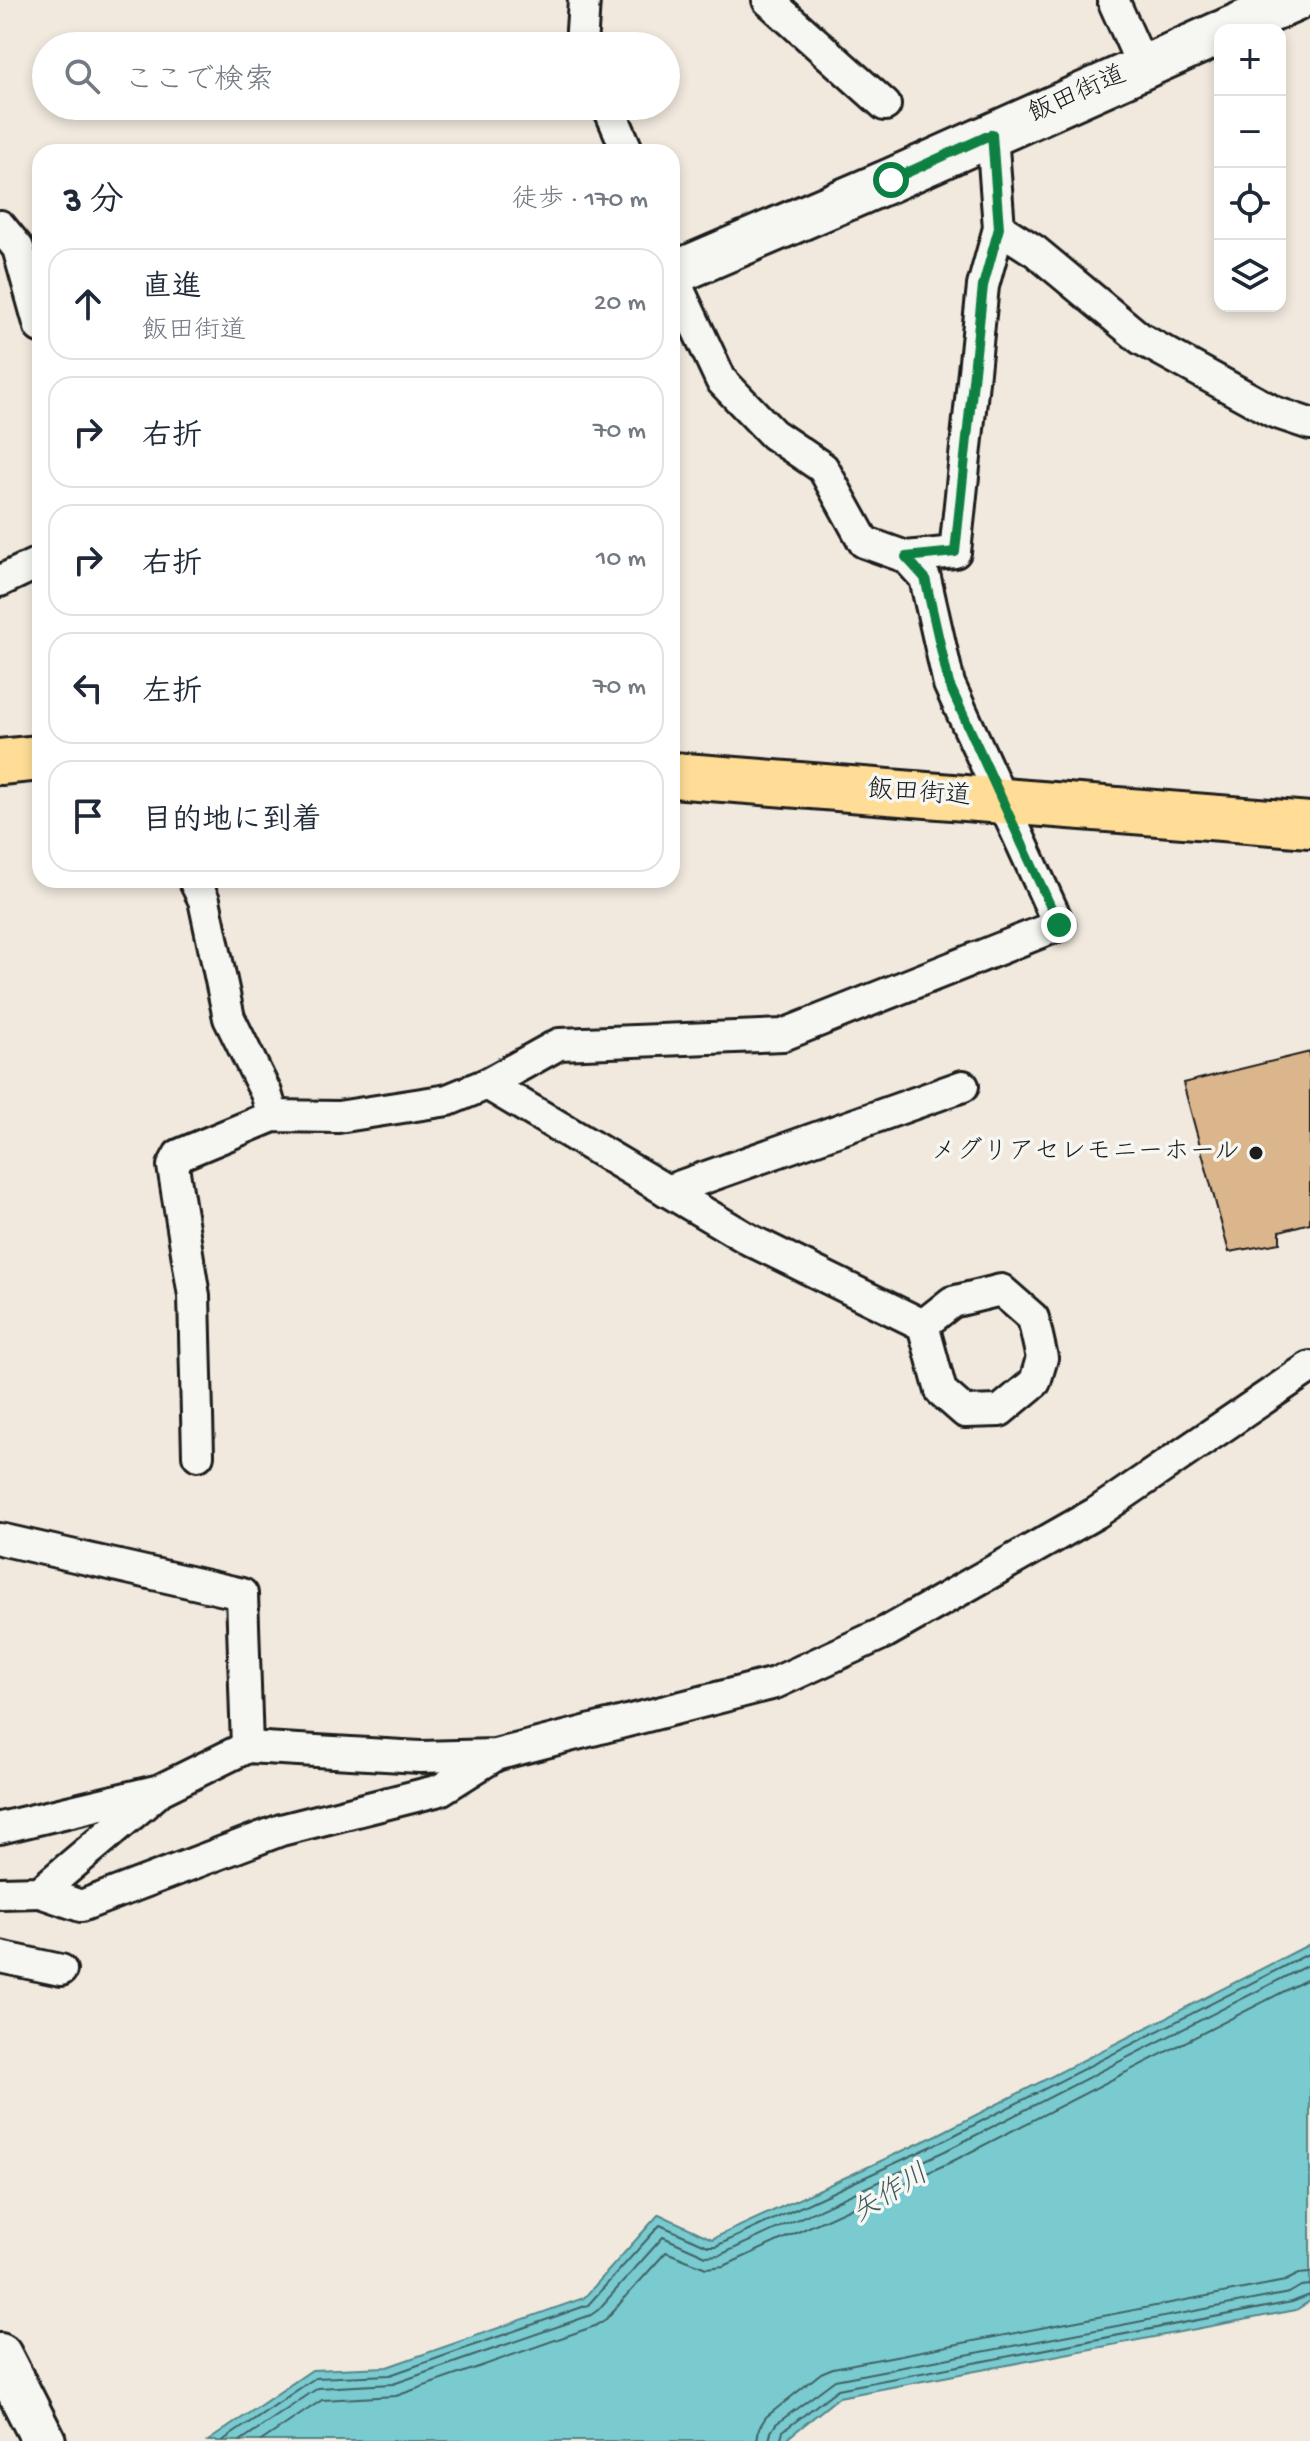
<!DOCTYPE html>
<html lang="ja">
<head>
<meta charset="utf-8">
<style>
  :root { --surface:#fff; --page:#f2f2f3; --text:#1f2937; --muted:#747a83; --line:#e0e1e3 }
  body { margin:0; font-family:"Gochi Hand","Klee One",sans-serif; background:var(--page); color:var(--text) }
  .controls { position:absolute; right:24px; top:24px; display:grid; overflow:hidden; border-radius:16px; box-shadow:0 4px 12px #0003 }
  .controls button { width:72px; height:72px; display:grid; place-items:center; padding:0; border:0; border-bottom:2px solid var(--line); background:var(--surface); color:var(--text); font:40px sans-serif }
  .stop { position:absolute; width:24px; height:24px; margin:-18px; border:6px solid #0b8043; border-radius:50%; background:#fff }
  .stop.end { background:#0b8043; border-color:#fff; box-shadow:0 2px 8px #0008 }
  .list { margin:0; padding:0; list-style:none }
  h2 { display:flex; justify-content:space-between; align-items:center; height:104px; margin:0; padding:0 32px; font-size:34px }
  h2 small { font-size:26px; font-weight:400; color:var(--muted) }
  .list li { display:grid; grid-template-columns:52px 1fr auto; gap:24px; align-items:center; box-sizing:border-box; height:112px; margin:0 16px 16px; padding:0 16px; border:2px solid var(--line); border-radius:24px }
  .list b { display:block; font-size:30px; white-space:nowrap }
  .list p { margin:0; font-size:26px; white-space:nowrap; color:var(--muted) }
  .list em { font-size:26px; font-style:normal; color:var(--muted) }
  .icon { flex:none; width:44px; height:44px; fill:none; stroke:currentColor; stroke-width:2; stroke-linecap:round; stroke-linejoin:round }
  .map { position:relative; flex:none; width:1310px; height:2441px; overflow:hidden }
  .search { position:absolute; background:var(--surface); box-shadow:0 4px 12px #0003; left:32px; top:32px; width:648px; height:88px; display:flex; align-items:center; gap:20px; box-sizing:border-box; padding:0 28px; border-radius:44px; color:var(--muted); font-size:30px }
  .panel { position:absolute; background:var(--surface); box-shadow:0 4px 12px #0003; left:32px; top:144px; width:648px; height:744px; border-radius:24px }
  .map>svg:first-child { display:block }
  .water { fill:#79cbd0; stroke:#548588; stroke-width:2 }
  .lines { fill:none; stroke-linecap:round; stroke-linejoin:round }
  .shore { stroke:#416264; stroke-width:2 }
  .building { fill:#dbb68c; stroke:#1c1c1c; stroke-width:2 }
  .street-casing { stroke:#1c1c1c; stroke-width:36 }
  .secondary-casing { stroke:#1c1c1c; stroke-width:48 }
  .highway-casing { stroke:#1c1c1c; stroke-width:50 }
  .street { stroke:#f6f6f2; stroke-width:30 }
  .secondary { stroke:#f6f6f2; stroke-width:42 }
  .highway { stroke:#ffdd96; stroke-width:44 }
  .route { stroke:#0b8043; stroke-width:10 }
  .poi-dot { fill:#1c1c1c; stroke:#f6f6f2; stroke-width:3 }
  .labels { text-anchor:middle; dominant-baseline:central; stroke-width:7; stroke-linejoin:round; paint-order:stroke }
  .street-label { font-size:26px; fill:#1c1c1c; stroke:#f6f6f2 }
  .poi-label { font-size:26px; fill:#1c1c1c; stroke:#f6f6f2; text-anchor:end }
  .water-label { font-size:28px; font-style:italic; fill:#3d595b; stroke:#f6f6f2 }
</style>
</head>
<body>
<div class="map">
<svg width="1310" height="2441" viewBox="0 0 1310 2441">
  <rect width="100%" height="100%" fill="#f1e9de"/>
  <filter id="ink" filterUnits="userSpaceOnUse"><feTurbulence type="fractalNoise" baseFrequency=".0125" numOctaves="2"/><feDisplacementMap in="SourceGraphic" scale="16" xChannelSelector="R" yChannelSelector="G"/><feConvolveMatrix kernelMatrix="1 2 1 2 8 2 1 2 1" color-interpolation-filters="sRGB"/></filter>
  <g filter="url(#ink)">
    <polygon class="water" points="1310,1944 1310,2301 1296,2310 839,2397 784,2441 208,2441 312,2370 387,2367 584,2298 659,2214 712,2239 937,2135"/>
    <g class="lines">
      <g class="shore">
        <polyline points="222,2441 315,2378 390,2375 588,2305 660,2225 708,2246 716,2246 941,2142 1310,1953"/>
        <polyline points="240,2441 318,2388 393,2384 591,2315 598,2310 663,2237 706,2256 720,2255 945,2151 1310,1964"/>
        <polyline points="261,2441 322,2400 396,2396 595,2326 606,2319 666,2252 706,2268 724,2266 951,2162 1310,1978"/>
        <polyline points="757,2441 759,2428 766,2417 821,2373 833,2368 1285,2281 1299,2274 1310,2273"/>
        <polyline points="769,2441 771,2432 776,2424 835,2380 1289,2293 1301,2286 1310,2285"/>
        <polyline points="780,2441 783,2431 838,2389 1292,2302 1310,2295"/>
      </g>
    </g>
    <polygon class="building" points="1310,1052 1310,1223 1280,1231 1280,1243 1229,1252 1183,1083"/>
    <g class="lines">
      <defs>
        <g id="street">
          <polyline points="768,0 885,105"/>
          <polyline points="1113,0 1143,67"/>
          <polyline points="581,46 584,0"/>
          <polyline points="608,106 628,152"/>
          <polyline points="992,134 999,228 1035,251 1141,339 1274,412 1310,424"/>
          <polyline points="0,226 18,248 40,327"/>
          <polyline points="906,557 955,552 983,286 999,228"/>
          <polyline points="0,581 40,562"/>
          <polyline points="194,880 204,900 229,1018 266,1093 273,1116"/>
          <polyline points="487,1084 750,1240 923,1325 941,1391 965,1412 1000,1411 1035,1382 1042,1358 1033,1318 1001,1290 952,1302 923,1325"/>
          <polyline points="667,1191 963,1086"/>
          <polyline points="198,1455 194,1296 173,1166 179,1155 273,1116 338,1117 448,1100 487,1084 559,1044 783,1035 1059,925 949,684 925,578 906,557 864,542 823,468 773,434 721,380 672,275"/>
          <polyline points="0,1539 242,1594 247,1747"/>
          <polyline points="0,1828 160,1790 247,1747 420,1757 495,1755 775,1683 886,1632 1096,1513 1310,1367"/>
          <polyline points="40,1892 81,1906 281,1830 440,1790 494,1756"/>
          <polyline points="0,1893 40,1892 156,1794"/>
          <polyline points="0,1957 61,1970"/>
        </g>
        <g id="secondary">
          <polyline points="1227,30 1295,0"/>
          <polyline points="672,274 891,180 1220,33"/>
          <polyline points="0,2355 44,2441"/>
        </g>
        <g id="highway">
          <polyline points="0,762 40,758"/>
          <polyline points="672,775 1310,825"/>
        </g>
      </defs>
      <use href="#street" class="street-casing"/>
      <use href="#secondary" class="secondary-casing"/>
      <use href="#highway" class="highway-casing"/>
      <use href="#street" class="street"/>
      <use href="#secondary" class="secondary"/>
      <use href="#highway" class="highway"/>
    </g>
  </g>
  <g class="lines" filter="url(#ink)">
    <polyline class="route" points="891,180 992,134 999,228 983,286 955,552 906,557 925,578 949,684 1059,925"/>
  </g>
  <circle class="poi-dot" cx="1256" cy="1153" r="8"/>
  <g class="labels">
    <g class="street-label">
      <text transform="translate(1078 96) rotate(-24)">飯田街道</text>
      <text transform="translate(919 795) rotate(4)">飯田街道</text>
    </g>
    <g class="poi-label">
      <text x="1240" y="1153">メグリアセレモニーホール</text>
    </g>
    <g class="water-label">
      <text transform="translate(891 2195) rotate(-32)">矢作川</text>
    </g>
  </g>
</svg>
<div class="controls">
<button>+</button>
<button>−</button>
<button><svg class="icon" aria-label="locate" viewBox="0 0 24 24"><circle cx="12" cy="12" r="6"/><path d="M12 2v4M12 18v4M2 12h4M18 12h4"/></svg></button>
<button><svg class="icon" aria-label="layers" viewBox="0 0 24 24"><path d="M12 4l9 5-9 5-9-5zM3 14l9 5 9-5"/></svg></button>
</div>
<div class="stop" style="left:891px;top:180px"></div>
<div class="stop end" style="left:1059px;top:925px"></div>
<div class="search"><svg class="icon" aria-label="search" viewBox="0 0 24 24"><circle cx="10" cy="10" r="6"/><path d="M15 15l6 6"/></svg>ここで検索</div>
<section class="panel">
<h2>3 分<small>徒歩 · 170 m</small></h2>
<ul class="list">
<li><svg class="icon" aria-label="ahead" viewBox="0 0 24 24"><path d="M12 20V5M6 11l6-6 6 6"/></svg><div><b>直進</b><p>飯田街道</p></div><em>20 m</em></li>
<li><svg class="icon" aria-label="right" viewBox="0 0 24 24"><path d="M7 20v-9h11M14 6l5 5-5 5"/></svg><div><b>右折</b></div><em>70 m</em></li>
<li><svg class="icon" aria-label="right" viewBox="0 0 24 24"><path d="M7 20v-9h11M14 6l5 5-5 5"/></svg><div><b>右折</b></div><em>10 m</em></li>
<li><svg class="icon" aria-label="left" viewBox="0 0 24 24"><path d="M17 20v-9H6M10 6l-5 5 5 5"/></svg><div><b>左折</b></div><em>70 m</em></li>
<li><svg class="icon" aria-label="arrive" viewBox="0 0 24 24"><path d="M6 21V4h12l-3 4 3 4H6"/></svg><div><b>目的地に到着</b></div></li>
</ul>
</section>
</div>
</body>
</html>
